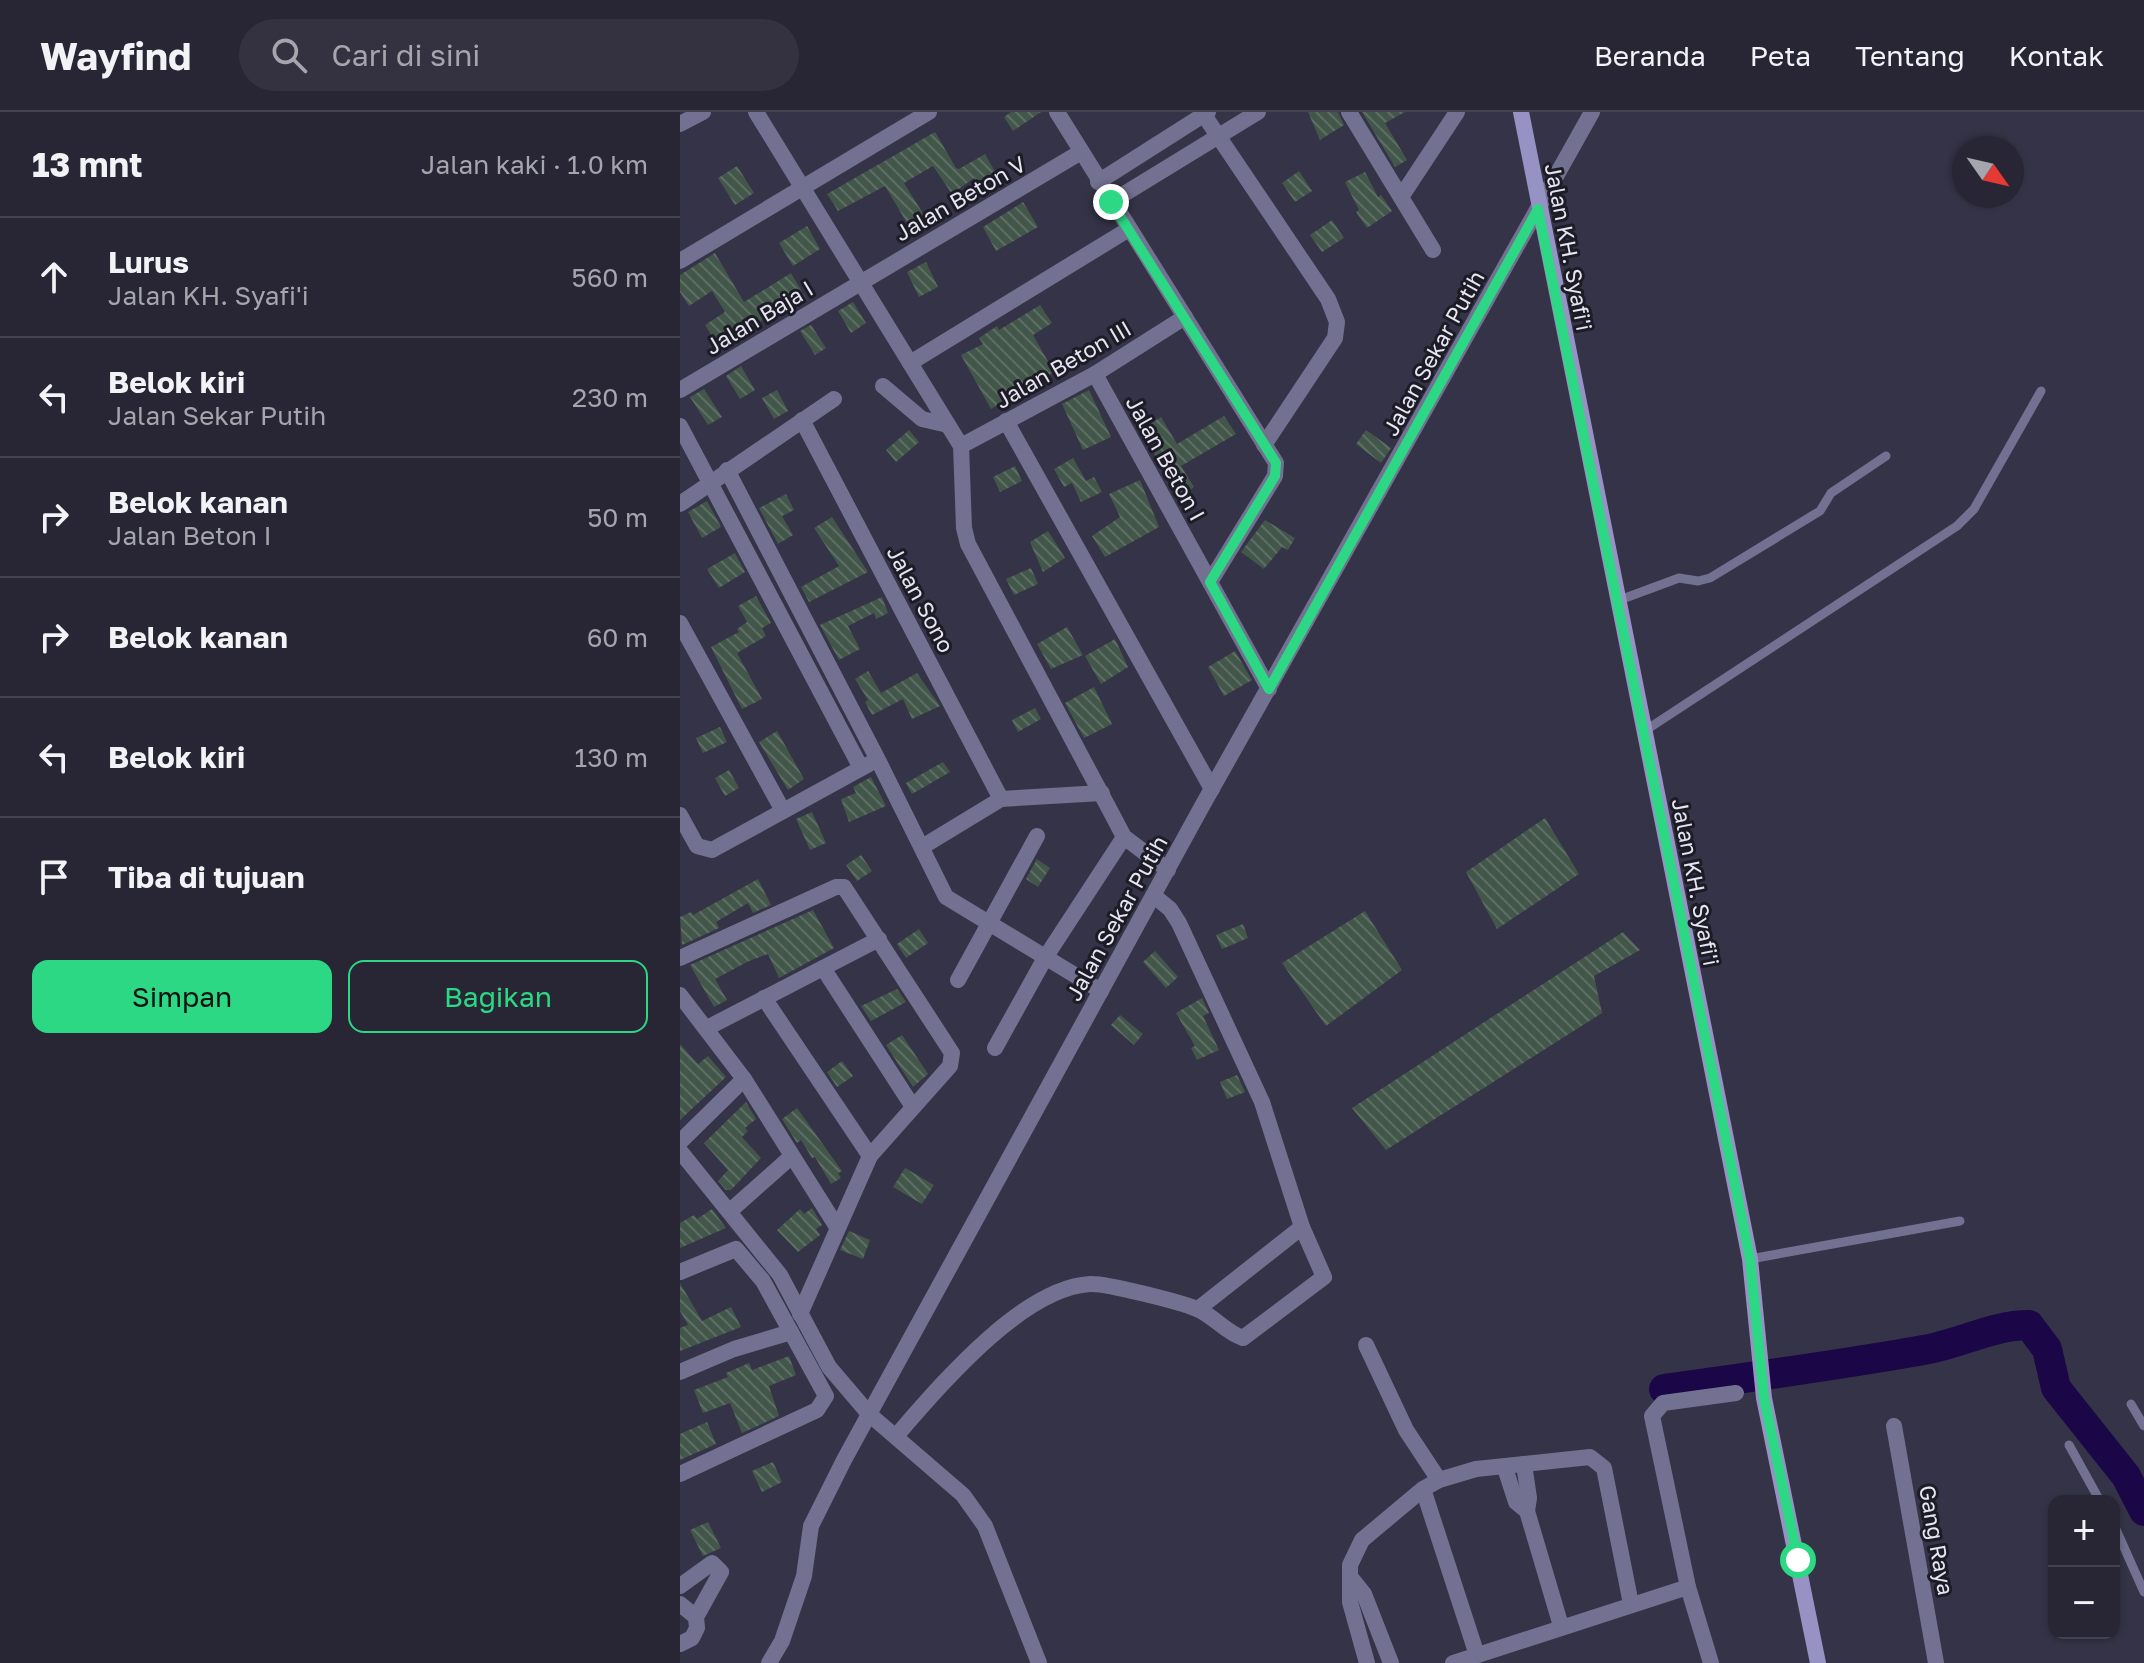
<!DOCTYPE html>
<html lang="id">
<head>
<meta charset="utf-8">
<style>
  :root { --surface:#282635; --page:#343241; --text:#f1f3f6; --muted:#a5a5ad; --line:#444350; --accent:#2cd884 }
  body { margin:0; font-family:"Golos Text",sans-serif; background:var(--page); color:var(--text) }
  .controls { position:absolute; right:24px; bottom:24px; display:grid; overflow:hidden; border-radius:16px; box-shadow:0 2px 6px #0004 }
  .controls button { width:72px; height:72px; display:grid; place-items:center; padding:0; border:0; border-bottom:2px solid var(--line); background:var(--surface); color:var(--text); font:40px sans-serif }
  .compass { position:absolute; left:1272px; top:24px; width:72px; height:72px; border-radius:50%; background:var(--surface); box-shadow:0 2px 6px #0004; rotate:124deg }
  .stop { position:absolute; width:24px; height:24px; margin:-18px; border:6px solid #2cd884; border-radius:50%; background:#fff }
  .stop.end { background:#2cd884; border-color:#fff; box-shadow:0 2px 8px #0008 }
  .list { margin:0; padding:0; list-style:none }
  h2 { display:flex; justify-content:space-between; align-items:center; height:104px; margin:0; padding:0 32px; font-size:34px }
  h2 small { font-size:26px; font-weight:400; color:var(--muted) }
  .list li { display:grid; grid-template-columns:52px 1fr auto; gap:24px; align-items:center; box-sizing:border-box; height:120px; padding:0 32px; border-top:2px solid var(--line) }
  .list b { display:block; font-size:30px; white-space:nowrap }
  .list p { margin:0; font-size:26px; white-space:nowrap; color:var(--muted) }
  .list em { font-size:26px; font-style:normal; color:var(--muted) }
  .actions { display:flex; gap:16px; padding:24px 32px }
  .actions a { flex:1; padding:18px 0; border:2px solid var(--accent); border-radius:16px; text-align:center; font-size:28px; color:var(--accent) }
  .actions .main { background:var(--accent); color:#111 }
  .icon { flex:none; width:44px; height:44px; fill:none; stroke:currentColor; stroke-width:2; stroke-linecap:round; stroke-linejoin:round }
  .map { position:relative; flex:none; width:1464px; height:1551px; overflow:hidden }
  header { display:flex; align-items:center; gap:48px; box-sizing:border-box; height:112px; padding:0 40px; background:var(--surface); border-bottom:2px solid var(--line) }
  header strong { font-size:38px }
  nav { display:flex; gap:44px; margin-inline-start:auto; font-size:28px }
  .search { width:560px; height:72px; background:var(--page); display:flex; align-items:center; gap:20px; box-sizing:border-box; padding:0 28px; border-radius:44px; color:var(--muted); font-size:30px }
  main { display:flex }
  aside { flex:1; background:var(--surface) }
  .map>svg:first-child { display:block }
  .lines { fill:none; stroke-linecap:round; stroke-linejoin:round }
  .river { stroke:#1b0747; stroke-width:30 }
  .building { fill:url(#building-back-hatch) }
  .service { stroke:#737191; stroke-width:9 }
  .minor { stroke:#737191; stroke-width:16 }
  .secondary { stroke:#9692c4; stroke-width:16 }
  .route { stroke:#2cd884; stroke-width:10 }
  .labels { text-anchor:middle; dominant-baseline:central; stroke-width:6; stroke-linejoin:round; paint-order:stroke }
  .street-label { font-size:22px; fill:#e6e6f3; stroke:#1d1c26 }
</style>
</head>
<body>
<header>
<strong>Wayfind</strong>
<div class="search"><svg class="icon" aria-label="search" viewBox="0 0 24 24"><circle cx="10" cy="10" r="6"/><path d="M15 15l6 6"/></svg>Cari di sini</div>
<nav><a>Beranda</a><a>Peta</a><a>Tentang</a><a>Kontak</a></nav>
</header>
<main>
<aside>
<h2>13 mnt<small>Jalan kaki · 1.0 km</small></h2>
<ul class="list">
<li><svg class="icon" aria-label="ahead" viewBox="0 0 24 24"><path d="M12 20V5M6 11l6-6 6 6"/></svg><div><b>Lurus</b><p>Jalan KH. Syafi'i</p></div><em>560 m</em></li>
<li><svg class="icon" aria-label="left" viewBox="0 0 24 24"><path d="M17 20v-9H6M10 6l-5 5 5 5"/></svg><div><b>Belok kiri</b><p>Jalan Sekar Putih</p></div><em>230 m</em></li>
<li><svg class="icon" aria-label="right" viewBox="0 0 24 24"><path d="M7 20v-9h11M14 6l5 5-5 5"/></svg><div><b>Belok kanan</b><p>Jalan Beton I</p></div><em>50 m</em></li>
<li><svg class="icon" aria-label="right" viewBox="0 0 24 24"><path d="M7 20v-9h11M14 6l5 5-5 5"/></svg><div><b>Belok kanan</b></div><em>60 m</em></li>
<li><svg class="icon" aria-label="left" viewBox="0 0 24 24"><path d="M17 20v-9H6M10 6l-5 5 5 5"/></svg><div><b>Belok kiri</b></div><em>130 m</em></li>
<li><svg class="icon" aria-label="arrive" viewBox="0 0 24 24"><path d="M6 21V4h12l-3 4 3 4H6"/></svg><div><b>Tiba di tujuan</b></div></li>
</ul>
<div class="actions"><a class="main">Simpan</a><a>Bagikan</a></div>
</aside>
<div class="map">
<svg width="1464" height="1551" viewBox="0 0 1464 1551">
  <defs>
    <pattern id="building-back-hatch" width="6" height="6" patternUnits="userSpaceOnUse" patternTransform="scale(2)"><rect width="6" height="6" fill="#425749"/><path d="M-1 5l2 2M0 0l6 6M5-1l2 2" fill="none" stroke="#5d6f64"/></pattern>
  </defs>
  <rect width="100%" height="100%" fill="#353347"/>
  <g class="lines">
    <path class="river" d="M 984,1277 C 1072,1265 1161,1253 1249,1237 C 1284,1230 1314,1213 1349,1213 L 1367,1237 L 1376,1276 L 1446,1364 L 1464,1399"/>
  </g>
  <g class="building">
    <polygon points="331,0 361,0 333,19 324,5"/>
    <polygon points="628,0 658,0 664,13 640,28"/>
    <polygon points="682,0 725,0 705,11 727,48 715,55"/>
    <polygon points="255,20 276,56 279,57 305,42 318,65 300,76 294,66 272,82 253,54 224,71 249,111 233,121 205,74 158,99 147,82"/>
    <polygon points="57,54 74,81 55,93 38,66"/>
    <polygon points="619,59 632,79 615,90 602,71"/>
    <polygon points="685,60 698,85 701,83 712,99 687,116 676,100 679,98 665,70"/>
    <polygon points="343,90 358,115 316,139 303,115"/>
    <polygon points="652,108 664,126 642,140 630,123"/>
    <polygon points="127,114 140,137 113,154 99,131"/>
    <polygon points="35,141 64,190 111,161 127,188 110,198 107,193 62,221 59,216 36,230 25,213 45,200 32,179 9,194 0,180 0,163"/>
    <polygon points="246,150 258,175 239,185 227,160"/>
    <polygon points="173,190 186,211 171,221 158,199"/>
    <polygon points="360,193 372,211 353,223 374,260 311,297 281,243 303,232 299,226 317,214 319,218"/>
    <polygon points="131,213 146,236 135,243 120,219"/>
    <polygon points="61,254 75,278 60,287 46,264"/>
    <polygon points="24,277 42,305 28,313 10,285"/>
    <polygon points="97,278 108,299 94,307 82,286"/>
    <polygon points="409,278 431,325 403,338 382,292"/>
    <polygon points="544,304 556,322 501,354 514,375 499,385 461,317 481,305 497,332"/>
    <polygon points="229,318 239,330 216,350 206,338"/>
    <polygon points="686,318 711,336 701,351 676,332"/>
    <polygon points="393,346 406,369 414,365 422,380 401,390 392,371 384,375 374,357"/>
    <polygon points="335,354 342,369 320,380 313,365"/>
    <polygon points="460,368 479,415 425,445 412,424 440,405 429,382"/>
    <polygon points="106,382 114,398 102,404 113,423 98,432 79,396"/>
    <polygon points="27,389 41,415 22,426 8,400"/>
    <polygon points="152,405 188,460 129,490 121,475 159,454 134,416"/>
    <polygon points="585,408 615,426 608,438 602,435 584,457 561,440"/>
    <polygon points="368,419 385,446 363,460 350,430"/>
    <polygon points="55,441 65,460 39,476 27,457"/>
    <polygon points="351,456 358,472 334,483 326,467"/>
    <polygon points="76,484 91,511 82,516 86,524 57,541 82,587 62,597 31,535 59,520 57,517 67,510 58,494"/>
    <polygon points="202,485 208,501 196,507 194,501 168,514 180,537 159,548 140,513"/>
    <polygon points="387,515 403,543 371,557 357,532"/>
    <polygon points="435,527 448,555 421,572 405,544"/>
    <polygon points="555,539 572,568 544,584 528,555"/>
    <polygon points="188,559 201,581 237,561 260,594 232,607 223,587 192,603 185,590 188,588 175,567"/>
    <polygon points="414,575 432,612 404,626 385,591"/>
    <polygon points="355,596 361,607 338,620 332,608"/>
    <polygon points="40,615 47,630 23,641 16,626"/>
    <polygon points="97,619 124,667 108,678 79,630"/>
    <polygon points="263,650 270,660 232,682 226,671"/>
    <polygon points="49,658 59,676 45,684 35,666"/>
    <polygon points="191,665 206,694 169,710 161,687 176,681 173,675"/>
    <polygon points="132,700 146,731 130,738 116,707"/>
    <polygon points="865,706 899,762 817,817 786,760"/>
    <polygon points="181,743 192,759 177,769 166,753"/>
    <polygon points="357,747 370,756 358,775 346,767"/>
    <polygon points="78,767 91,793 73,801 68,791 36,810 39,816 2,833 0,805 11,800 13,803"/>
    <polygon points="133,798 154,836 99,866 88,842 69,849 35,867 47,888 34,895 10,853"/>
    <polygon points="685,799 722,858 646,914 602,851"/>
    <polygon points="563,812 568,826 542,837 536,823"/>
    <polygon points="239,817 248,831 226,846 217,832"/>
    <polygon points="943,820 960,838 914,864 922,901 706,1038 672,996"/>
    <polygon points="475,839 498,865 486,876 463,850"/>
    <polygon points="217,877 226,890 191,909 181,894"/>
    <polygon points="522,886 529,901 523,904 539,938 517,948 511,936 515,934 496,901"/>
    <polygon points="440,903 463,922 454,933 431,913"/>
    <polygon points="222,923 248,962 233,975 206,933"/>
    <polygon points="0,932 18,952 28,944 46,965 0,1008"/>
    <polygon points="162,949 173,964 157,975 147,960"/>
    <polygon points="557,963 565,980 547,987 540,970"/>
    <polygon points="66,990 76,1007 65,1016 68,1019 62,1025 81,1046 51,1078 46,1078 38,1069 48,1058 24,1031"/>
    <polygon points="117,996 162,1059 158,1061 161,1066 151,1072 135,1045 132,1046 121,1028 117,1031 102,1007"/>
    <polygon points="225,1056 254,1073 242,1092 213,1075"/>
    <polygon points="132,1096 142,1113 136,1117 140,1123 118,1140 97,1118 120,1097 124,1102"/>
    <polygon points="32,1097 46,1116 0,1136 0,1111 14,1103 17,1107"/>
    <polygon points="169,1119 190,1128 183,1147 160,1138"/>
    <polygon points="0,1171 22,1209 51,1195 61,1215 0,1239 0,1216 8,1213 0,1199"/>
    <polygon points="109,1244 116,1263 89,1274 99,1304 62,1321 50,1291 23,1301 14,1278 48,1265 46,1261 69,1251 72,1258"/>
    <polygon points="27,1310 36,1332 0,1348 0,1322"/>
    <polygon points="93,1350 102,1370 82,1380 72,1359"/>
    <polygon points="28,1410 41,1436 23,1444 10,1418"/>
  </g>
  <g class="lines">
    <g class="service">
      <polyline points="937,489 999,466 1018,469 1030,466 1140,399 1151,381 1206,344"/>
      <polyline points="963,620 1277,414 1294,397 1361,279"/>
      <polyline points="1070,1147 1280,1109"/>
      <polyline points="1451,1292 1464,1314"/>
      <polyline points="1389,1333 1420,1389"/>
      <polyline points="1434,1413 1464,1480"/>
    </g>
    <g class="minor">
      <polyline points="76,0 281,334 284,416 288,432 433,704 444,725 488,758"/>
      <polyline points="377,0 596,351 595,364 530,470"/>
      <polyline points="669,0 753,138"/>
      <polyline points="524,3 648,187 657,210 655,226 584,333"/>
      <polyline points="0,12 23,0"/>
      <polyline points="418,70 528,0"/>
      <polyline points="721,85 777,0"/>
      <polyline points="431,90 578,0"/>
      <polyline points="0,149 249,0"/>
      <polyline points="230,251 449,117"/>
      <polyline points="415,262 589,577"/>
      <polyline points="203,274 242,307 268,313"/>
      <polyline points="0,278 401,40"/>
      <polyline points="122,308 321,687"/>
      <polyline points="326,309 532,677"/>
      <polyline points="0,314 181,656"/>
      <polyline points="281,334 415,262 505,205"/>
      <polyline points="47,358 198,648 266,785 421,879"/>
      <polyline points="0,392 154,287"/>
      <polyline points="0,511 102,697"/>
      <polyline points="0,703 17,734 32,738 189,652"/>
      <polyline points="242,735 321,687 422,681"/>
      <polyline points="0,846 156,775 164,775 272,941 270,954 190,1044 120,1202"/>
      <polyline points="143,856 233,995"/>
      <polyline points="278,868 357,724"/>
      <polyline points="0,883 64,967 157,1115"/>
      <polyline points="84,886 190,1044"/>
      <polyline points="27,916 199,827"/>
      <polyline points="315,936 365,846 444,725"/>
      <polyline points="0,1030 64,967"/>
      <polyline points="0,1039 100,1163 149,1255 189,1302 283,1383 305,1414 359,1551"/>
      <polyline points="50,1099 112,1044"/>
      <polyline points="0,1160 56,1137 83,1169 146,1284 137,1298 0,1362"/>
      <polyline points="518,1197 622,1115"/>
      <polyline points="686,1233 726,1318 759,1368"/>
      <polyline points="0,1260 54,1237 111,1220"/>
      <polyline points="1214,1314 1256,1551"/>
      <path d="M 216,1324 C 259,1275 341,1176 410,1172 C 426,1171 500,1190 517,1197 C 534,1204 546,1221 563,1226 L 644,1165 L 622,1115 L 582,990 L 499,811 L 490,797 L 474,784"/>
      <polyline points="844,1352 849,1386 847,1399 881,1514"/>
      <polyline points="825,1356 836,1390 847,1399"/>
      <polyline points="743,1377 797,1543"/>
      <polyline points="672,1467 684,1482 711,1551"/>
      <polyline points="0,1474 32,1451 41,1460 16,1505 17,1516 12,1526 0,1532"/>
      <polyline points="0,1492 16,1505"/>
      <polyline points="89,1551 102,1529 124,1464 131,1414 164,1348 521,696 912,0"/>
      <polyline points="687,1551 670,1490 670,1453 682,1428 743,1377 759,1368 796,1357 910,1345 924,1356 951,1492"/>
      <polyline points="773,1551 1008,1475"/>
      <polyline points="1031,1551 1008,1475 972,1304 983,1291 1056,1281"/>
    </g>
    <polyline class="secondary" points="841,0 1070,1147 1084,1286 1138,1551"/>
  </g>
  <g class="lines">
    <polyline class="route" points="431,90 596,351 595,364 530,470 589,577 858,97 1070,1147 1084,1286 1118,1448"/>
  </g>
  <g class="labels">
    <g class="street-label">
      <text transform="translate(280 86) rotate(-30)">Jalan Beton V</text>
      <text transform="translate(889 135) rotate(79)">Jalan KH. Syafi'i</text>
      <text transform="translate(79 205) rotate(-31)">Jalan Baja I</text>
      <text transform="translate(753 241) rotate(-61)">Jalan Sekar Putih</text>
      <text transform="translate(383 252) rotate(-30)">Jalan Beton III</text>
      <text transform="translate(486 346) rotate(61)">Jalan Beton I</text>
      <text transform="translate(241 487) rotate(62)">Jalan Sono</text>
      <text transform="translate(1016 770) rotate(79)">Jalan KH. Syafi'i</text>
      <text transform="translate(436 806) rotate(-61)">Jalan Sekar Putih</text>
      <text transform="translate(1257 1428) rotate(80)">Gang Raya</text>
    </g>
  </g>
</svg>
<div class="controls">
<button>+</button>
<button>−</button>
</div>
<svg class="compass" viewBox="-18 -18 36 36"><path d="M0-13l5 13h-10z" fill="#e53935"/><path d="M0 13l5-13h-10z" fill="#a5a5ad"/></svg>
<div class="stop" style="left:1118px;top:1448px"></div>
<div class="stop end" style="left:431px;top:90px"></div>
</div>
</main>
</body>
</html>
